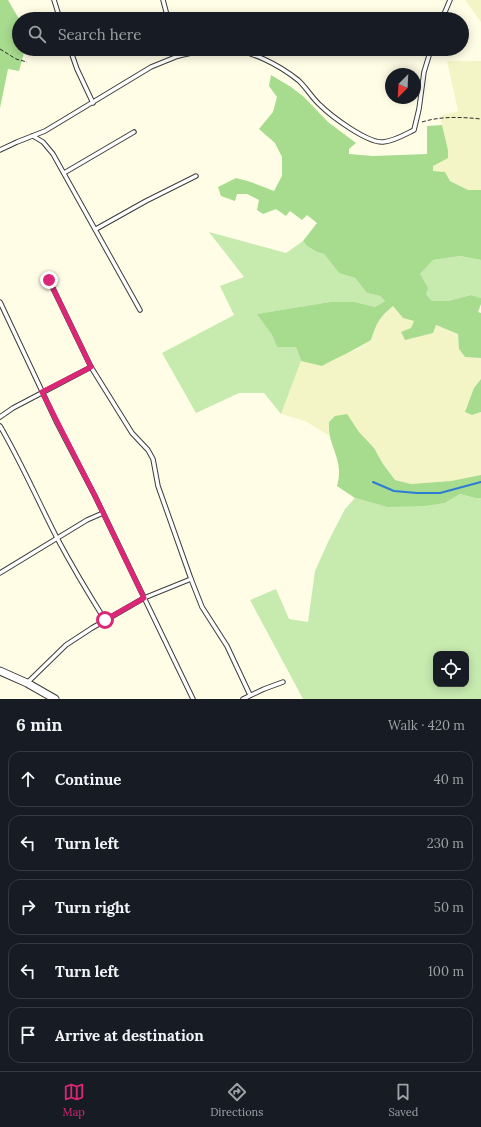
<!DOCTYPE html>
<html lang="en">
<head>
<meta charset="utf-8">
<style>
  :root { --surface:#171b24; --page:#20242c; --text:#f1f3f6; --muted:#9ea1a6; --line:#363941; --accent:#db2777 }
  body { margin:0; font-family:Lora,serif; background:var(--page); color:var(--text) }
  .controls { position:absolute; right:12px; bottom:12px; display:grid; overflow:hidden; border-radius:8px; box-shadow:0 2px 10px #0003 }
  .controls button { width:36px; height:36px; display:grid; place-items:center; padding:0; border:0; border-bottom:1px solid var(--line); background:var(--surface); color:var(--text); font:20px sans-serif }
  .compass { position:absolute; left:385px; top:68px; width:36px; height:36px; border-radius:50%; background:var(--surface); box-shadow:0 2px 10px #0003; rotate:204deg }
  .stop { position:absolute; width:12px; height:12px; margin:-9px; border:3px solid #db2777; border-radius:50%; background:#fff }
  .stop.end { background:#db2777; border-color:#fff; box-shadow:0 1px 4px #0008 }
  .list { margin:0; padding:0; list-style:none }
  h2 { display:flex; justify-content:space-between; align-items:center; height:52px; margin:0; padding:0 16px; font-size:17px }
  h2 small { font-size:13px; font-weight:400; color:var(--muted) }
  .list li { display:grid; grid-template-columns:26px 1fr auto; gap:12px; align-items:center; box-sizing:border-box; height:56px; margin:0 8px 8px; padding:0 8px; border:1px solid var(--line); border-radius:12px }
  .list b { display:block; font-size:15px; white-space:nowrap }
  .list em { font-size:13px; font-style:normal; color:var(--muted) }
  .icon { flex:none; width:22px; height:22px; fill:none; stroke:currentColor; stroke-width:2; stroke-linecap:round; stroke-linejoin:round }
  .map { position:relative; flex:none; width:481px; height:699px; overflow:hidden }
  .search { position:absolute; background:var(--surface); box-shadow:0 2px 10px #0003; left:12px; right:12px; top:12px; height:44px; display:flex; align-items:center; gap:10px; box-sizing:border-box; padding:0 14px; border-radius:22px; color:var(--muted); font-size:15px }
  .sheet { height:372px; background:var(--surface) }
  nav { display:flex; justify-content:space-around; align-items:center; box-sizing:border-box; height:56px; border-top:1px solid var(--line); background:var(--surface); font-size:11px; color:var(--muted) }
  nav a { display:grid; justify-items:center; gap:2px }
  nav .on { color:var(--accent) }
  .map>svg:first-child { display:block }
  .farmland { fill:#f4f5c6 }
  .green { fill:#c7eaaf; fill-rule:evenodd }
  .forest { fill:#a7db8e }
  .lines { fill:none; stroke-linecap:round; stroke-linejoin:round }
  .stream { stroke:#2d7cd3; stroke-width:2 }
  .lane-casing { stroke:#3d3d3d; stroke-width:5.5 }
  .street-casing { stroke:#3d3d3d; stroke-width:9 }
  .path { stroke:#2c2c2c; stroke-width:1; stroke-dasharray:4 2; stroke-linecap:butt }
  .lane { stroke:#fff; stroke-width:3.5 }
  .street { stroke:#fff; stroke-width:7 }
  .route { stroke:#db2777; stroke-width:5 }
</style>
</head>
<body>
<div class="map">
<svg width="481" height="699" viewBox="0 0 481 699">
  <rect width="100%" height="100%" fill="#fffde6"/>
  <g class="farmland">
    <polygon points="465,0 481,0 481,22"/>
    <polygon points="447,61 481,61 481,190 468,190 450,181 445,172 433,171 433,166 448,150 442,125 441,116 458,111"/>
    <polygon points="393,306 403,318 414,321 411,328 435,325 458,334 459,349 465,357 481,358 481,379 474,388 472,415 481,412 481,475 451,481 411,484 395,480 383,464 374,448 359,432 329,422 330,436 305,421 281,414 301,361 322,366 339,356 358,349 371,340 375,326 380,318"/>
  </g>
  <g class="green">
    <polygon points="209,232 286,253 303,241 307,246 317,252 324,254 339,273 355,278 367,293 380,296 385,301 375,307 355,302 330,302 258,314 272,335 277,347 296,347 301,361 281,414 264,393 239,393 196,413 162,353 234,315 220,286 244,277"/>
    <polygon points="460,256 481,260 481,298 471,295 448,301 432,301 426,294 420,274 433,260"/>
    <path d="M 460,494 L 475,498 L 481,498 L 481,699 L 303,699 L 250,600 L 276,589 L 289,619 L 308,622 L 315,571 L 329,540 L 345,509 L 355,498 L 387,507 L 445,503 ZM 436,654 L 466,654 L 466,684 L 436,684 Z"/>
  </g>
  <g class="forest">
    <polygon points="0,0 8,0 19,19 19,49 25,49 19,71 8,69 0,108"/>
    <path d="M 271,75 L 291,87 L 304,97 L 328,122 L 356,143 L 349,149 L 349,154 L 373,156 L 427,154 L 427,126 L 442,125 L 448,150 L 448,158 L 433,166 L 433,171 L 445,172 L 450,181 L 468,190 L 481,190 L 481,260 L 460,256 L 433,260 L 420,274 L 428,288 L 426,294 L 432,301 L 448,301 L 471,295 L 481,298 L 481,304 L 478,312 L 481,313 L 481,358 L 465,357 L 459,349 L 458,334 L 436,325 L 433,333 L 405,340 L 401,332 L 411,328 L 414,321 L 403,318 L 393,306 C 379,318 377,322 371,340 C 355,350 338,357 322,366 L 301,361 L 296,347 L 277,347 L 272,335 L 257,314 L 330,302 L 355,302 L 375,307 L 385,301 L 380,296 L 367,293 L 355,278 L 339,273 L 324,254 L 317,252 L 307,246 L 303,241 L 317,223 L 307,215 L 302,220 L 290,211 L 286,216 L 276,209 L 263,214 L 257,210 L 259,200 L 247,194 L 237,194 L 235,201 L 221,196 L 218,187 L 236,178 L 251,182 L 274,191 L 282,176 L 282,157 L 275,143 L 259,129 L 273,112 L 277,97 L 269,86 Z"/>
    <polygon points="481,379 481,412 472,415 465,412 474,388"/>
    <path d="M 347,414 L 359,432 L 374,448 L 383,464 L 395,480 L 411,484 L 451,481 L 481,475 L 481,498 L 475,498 L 460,494 L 445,503 L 424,506 L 387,507 L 355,498 L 337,486 C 343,467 335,455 330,437 C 329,432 329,427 329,422 L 335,416 Z"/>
  </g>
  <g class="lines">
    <polyline class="stream" points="373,482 394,491 417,493 440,493 481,482"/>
    <defs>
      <g id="lane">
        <polyline points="54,0 60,19"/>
        <polyline points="163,0 168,19"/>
        <polyline points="442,19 450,0"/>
        <polyline points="70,49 77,69 93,103"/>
        <polyline points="176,49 178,56"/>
        <path d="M 226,49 C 251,50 279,65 298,80 C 306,87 312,98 320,105 C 331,116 367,143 383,142 C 394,141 404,135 414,130 L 419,109 L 424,72 L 431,49"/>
        <polyline points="33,136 43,142 53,154 140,310"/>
        <polyline points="0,150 17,142 45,131 151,67 178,56 209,49"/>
        <polyline points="64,173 134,132"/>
        <polyline points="96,229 146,201 196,176"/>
        <polyline points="49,280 91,367 132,433 148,450 153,459 158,486 191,579 202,607 227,646 250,695"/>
        <polyline points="0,302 57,423 95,496 193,699"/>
        <polyline points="0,417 13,408 91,367"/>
        <path d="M 0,426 C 21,462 38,501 57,538 C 72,566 88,593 105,620"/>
        <polyline points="0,573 87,520 103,513"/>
        <polyline points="27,683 66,645 92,628 144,598 191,579"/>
        <polyline points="243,699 264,689 283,682"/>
      </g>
      <polyline id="street" points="0,671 27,683 55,699"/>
    </defs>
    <use href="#lane" class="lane-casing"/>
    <use href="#street" class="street-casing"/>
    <g class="path">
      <polyline points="0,49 16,59 27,62"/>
      <path d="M 422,122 C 441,116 462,117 481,119"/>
    </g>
    <use href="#lane" class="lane"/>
    <use href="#street" class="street"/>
  </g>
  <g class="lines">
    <polyline class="route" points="49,280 91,367 42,392 95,496 144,598 105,620"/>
  </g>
</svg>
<div class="controls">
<button><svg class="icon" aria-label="locate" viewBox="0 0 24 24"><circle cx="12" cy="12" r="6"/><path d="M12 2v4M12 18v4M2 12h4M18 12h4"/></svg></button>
</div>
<svg class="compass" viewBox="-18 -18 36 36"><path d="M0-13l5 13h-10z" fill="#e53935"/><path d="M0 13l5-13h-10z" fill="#9ea1a6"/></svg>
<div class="stop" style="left:105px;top:620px"></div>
<div class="stop end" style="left:49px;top:280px"></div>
<div class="search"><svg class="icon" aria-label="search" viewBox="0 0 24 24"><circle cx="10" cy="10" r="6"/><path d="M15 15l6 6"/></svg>Search here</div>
</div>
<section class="sheet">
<h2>6 min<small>Walk · 420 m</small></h2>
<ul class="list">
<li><svg class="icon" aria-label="ahead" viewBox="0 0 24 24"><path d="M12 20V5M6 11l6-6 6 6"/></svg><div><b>Continue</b></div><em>40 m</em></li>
<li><svg class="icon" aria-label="left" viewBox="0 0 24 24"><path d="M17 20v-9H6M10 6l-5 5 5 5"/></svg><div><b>Turn left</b></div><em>230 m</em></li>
<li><svg class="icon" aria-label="right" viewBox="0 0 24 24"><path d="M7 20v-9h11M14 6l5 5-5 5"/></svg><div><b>Turn right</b></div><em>50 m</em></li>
<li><svg class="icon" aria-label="left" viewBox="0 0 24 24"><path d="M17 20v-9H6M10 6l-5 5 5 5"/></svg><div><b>Turn left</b></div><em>100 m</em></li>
<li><svg class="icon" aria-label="arrive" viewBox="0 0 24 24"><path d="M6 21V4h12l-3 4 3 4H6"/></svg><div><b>Arrive at destination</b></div></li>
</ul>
</section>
<nav>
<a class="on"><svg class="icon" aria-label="map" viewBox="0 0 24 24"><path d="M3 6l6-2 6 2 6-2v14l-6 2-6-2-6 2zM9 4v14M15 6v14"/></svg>Map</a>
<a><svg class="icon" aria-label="directions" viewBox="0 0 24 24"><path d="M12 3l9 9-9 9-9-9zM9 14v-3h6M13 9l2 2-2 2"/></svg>Directions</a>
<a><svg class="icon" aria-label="saved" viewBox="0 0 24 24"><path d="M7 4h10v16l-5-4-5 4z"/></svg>Saved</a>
</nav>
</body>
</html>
